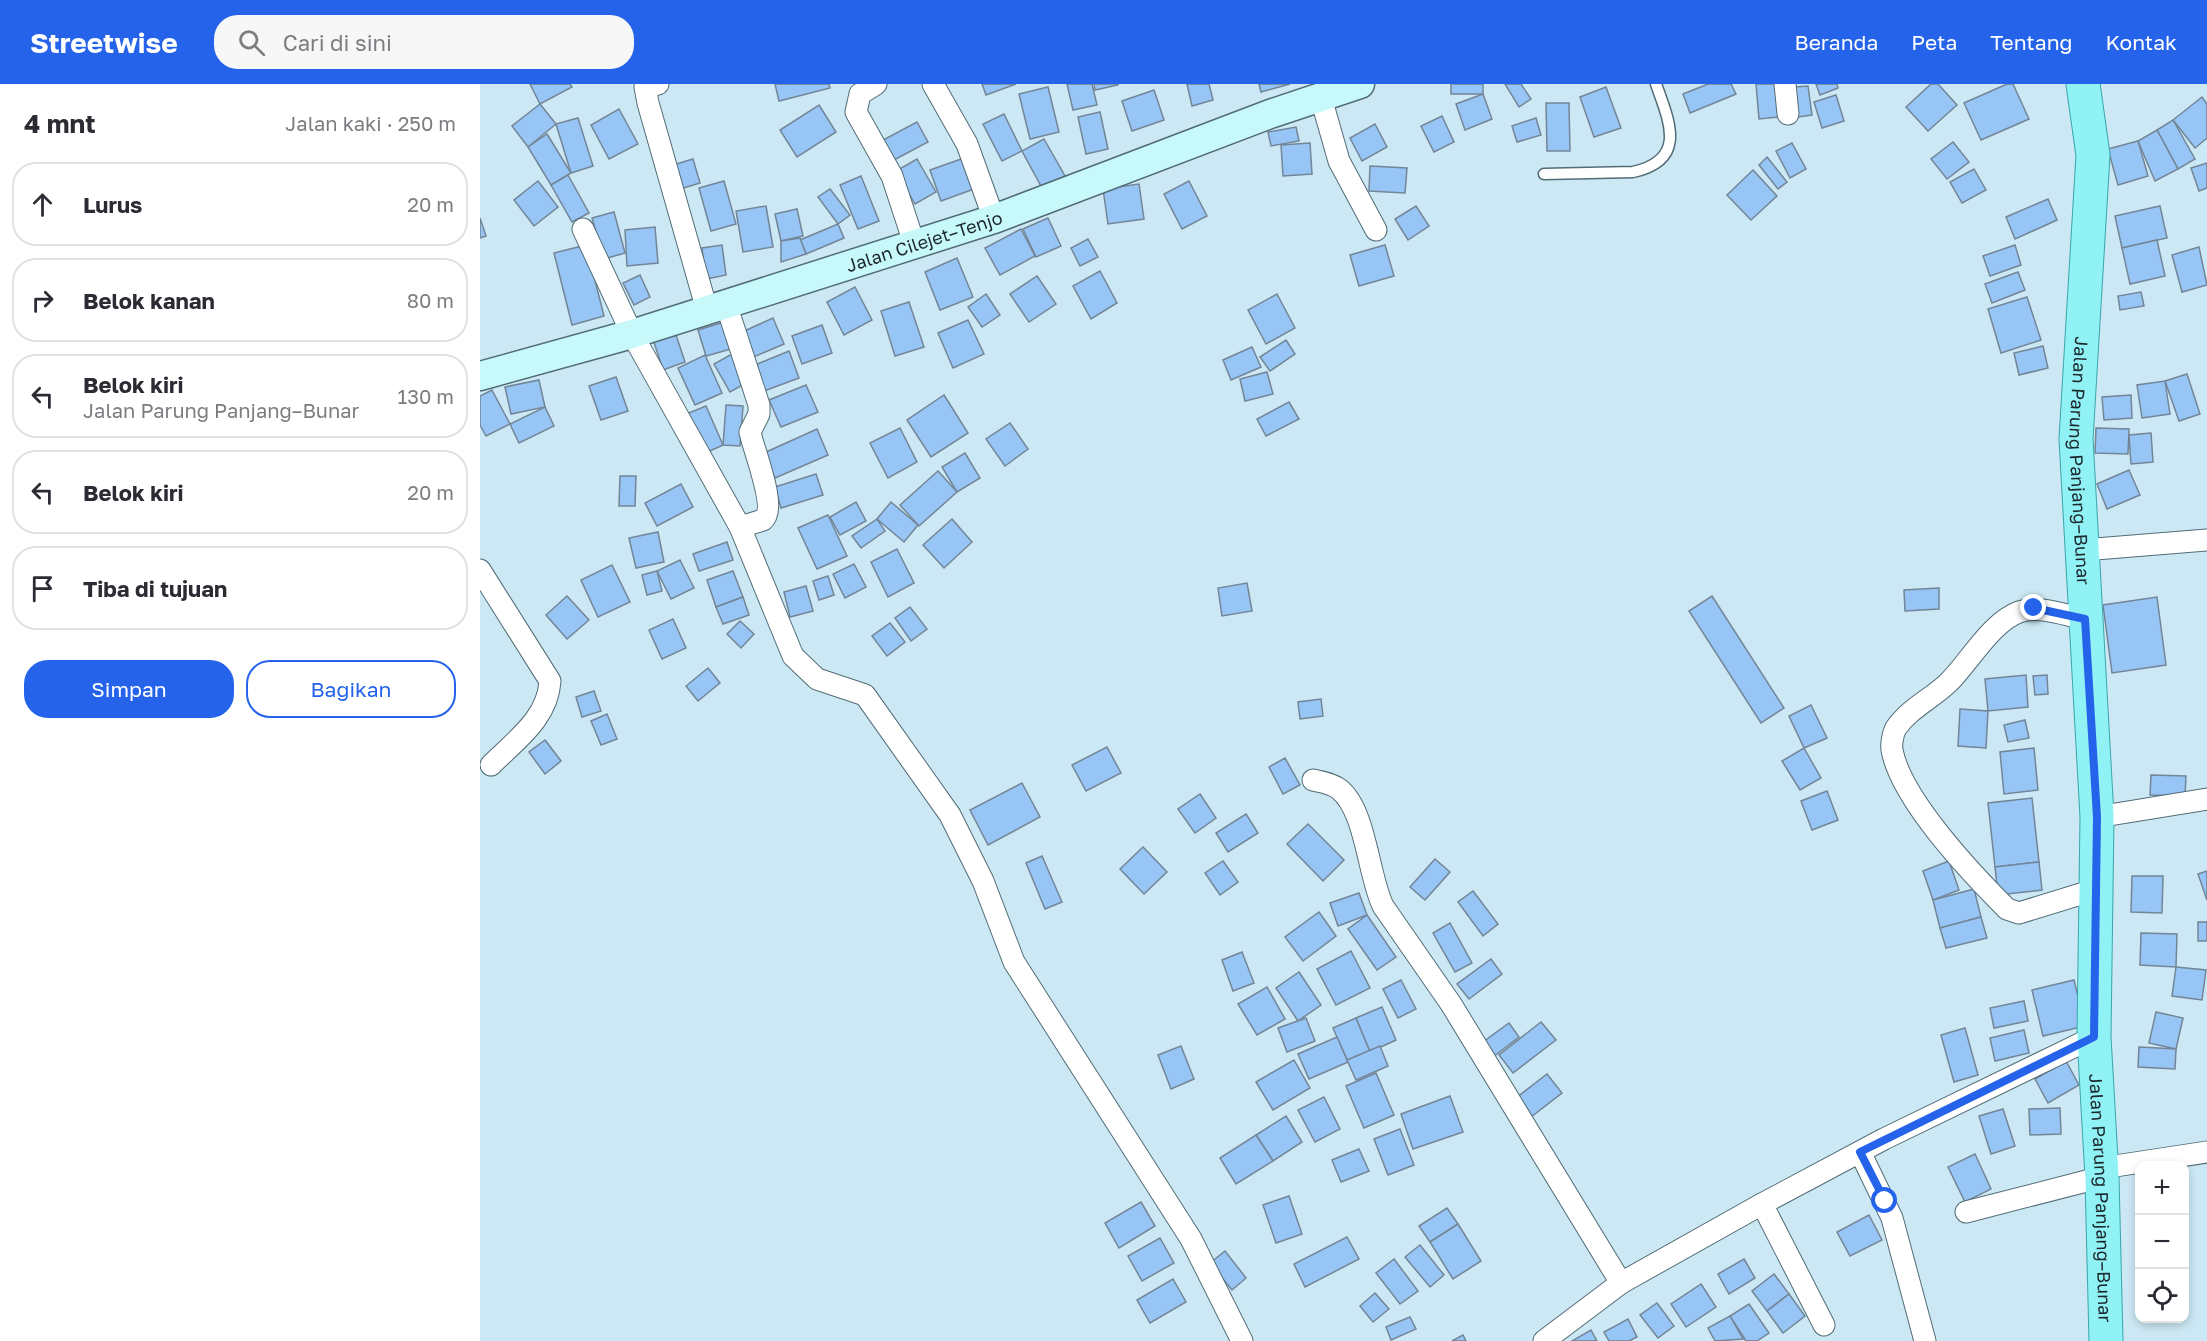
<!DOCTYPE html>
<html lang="id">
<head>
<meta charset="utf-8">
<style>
  :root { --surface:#fff; --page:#f7f7f7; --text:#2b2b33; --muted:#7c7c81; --line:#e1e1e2; --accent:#2563eb }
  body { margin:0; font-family:"Golos Text",sans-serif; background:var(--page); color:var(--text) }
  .controls { position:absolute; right:18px; bottom:18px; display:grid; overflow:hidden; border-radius:12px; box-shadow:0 3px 9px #0003 }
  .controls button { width:54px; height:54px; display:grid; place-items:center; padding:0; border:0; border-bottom:2px solid var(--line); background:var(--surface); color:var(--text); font:30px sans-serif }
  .stop { position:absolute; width:18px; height:18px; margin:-14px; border:4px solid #2563eb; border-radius:50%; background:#fff }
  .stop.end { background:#2563eb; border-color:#fff; box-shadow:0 2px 6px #0008 }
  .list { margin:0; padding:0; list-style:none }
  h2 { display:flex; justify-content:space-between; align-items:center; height:78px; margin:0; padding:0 24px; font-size:26px }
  h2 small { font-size:20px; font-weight:400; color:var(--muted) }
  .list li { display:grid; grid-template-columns:39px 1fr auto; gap:18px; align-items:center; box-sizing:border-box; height:84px; margin:0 12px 12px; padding:0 12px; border:2px solid var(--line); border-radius:24px }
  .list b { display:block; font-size:22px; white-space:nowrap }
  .list p { margin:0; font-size:20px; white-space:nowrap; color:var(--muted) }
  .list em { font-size:20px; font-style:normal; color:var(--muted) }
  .actions { display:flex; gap:12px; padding:18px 24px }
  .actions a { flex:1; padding:14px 0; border:2px solid var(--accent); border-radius:24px; text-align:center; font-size:21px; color:var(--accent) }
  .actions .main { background:var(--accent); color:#fff }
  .icon { flex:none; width:33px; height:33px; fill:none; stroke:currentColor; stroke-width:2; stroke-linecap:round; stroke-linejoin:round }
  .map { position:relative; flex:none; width:1727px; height:1257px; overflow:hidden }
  header { display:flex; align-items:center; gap:36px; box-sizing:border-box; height:84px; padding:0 30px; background:var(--accent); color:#fff }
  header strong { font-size:28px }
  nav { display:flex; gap:33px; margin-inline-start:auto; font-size:21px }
  .search { width:420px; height:54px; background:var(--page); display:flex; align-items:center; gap:15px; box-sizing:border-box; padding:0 21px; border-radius:24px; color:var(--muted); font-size:22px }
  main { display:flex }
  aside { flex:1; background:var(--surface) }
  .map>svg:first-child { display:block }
  .building { fill:#97c6f6; stroke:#738597; stroke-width:1.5 }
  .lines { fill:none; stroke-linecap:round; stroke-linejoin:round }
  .service-casing { stroke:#526c76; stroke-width:13 }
  .minor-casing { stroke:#526c76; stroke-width:23 }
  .secondary-casing { stroke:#526c76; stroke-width:31 }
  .primary-casing { stroke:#38a6aa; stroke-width:35 }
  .service { stroke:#fff; stroke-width:10 }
  .minor { stroke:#fff; stroke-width:21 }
  .secondary { stroke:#c8f9fa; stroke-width:28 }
  .primary { stroke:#90f2f5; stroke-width:33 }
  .route { stroke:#2563eb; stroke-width:8 }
  .labels { text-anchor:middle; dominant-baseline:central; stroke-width:4.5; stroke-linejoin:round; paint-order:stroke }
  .street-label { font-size:18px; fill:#1d282d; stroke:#cbe8f4 }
</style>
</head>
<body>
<header>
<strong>Streetwise</strong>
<div class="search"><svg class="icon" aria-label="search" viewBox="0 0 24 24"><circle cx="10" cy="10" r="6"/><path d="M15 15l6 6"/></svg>Cari di sini</div>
<nav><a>Beranda</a><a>Peta</a><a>Tentang</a><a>Kontak</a></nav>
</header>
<main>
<aside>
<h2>4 mnt<small>Jalan kaki · 250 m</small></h2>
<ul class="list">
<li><svg class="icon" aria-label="ahead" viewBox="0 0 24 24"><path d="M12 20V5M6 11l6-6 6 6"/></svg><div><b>Lurus</b></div><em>20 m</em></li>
<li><svg class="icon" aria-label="right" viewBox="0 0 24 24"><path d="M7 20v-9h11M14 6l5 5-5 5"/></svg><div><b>Belok kanan</b></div><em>80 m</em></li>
<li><svg class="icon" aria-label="left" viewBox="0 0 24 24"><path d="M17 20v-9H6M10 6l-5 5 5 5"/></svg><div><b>Belok kiri</b><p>Jalan Parung Panjang–Bunar</p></div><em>130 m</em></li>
<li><svg class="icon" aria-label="left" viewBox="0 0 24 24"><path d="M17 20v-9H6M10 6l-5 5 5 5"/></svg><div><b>Belok kiri</b></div><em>20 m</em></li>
<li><svg class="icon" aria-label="arrive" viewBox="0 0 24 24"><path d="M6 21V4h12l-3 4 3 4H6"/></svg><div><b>Tiba di tujuan</b></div></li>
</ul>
<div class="actions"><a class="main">Simpan</a><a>Bagikan</a></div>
</aside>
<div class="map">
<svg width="1727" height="1257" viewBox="0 0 1727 1257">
  <rect width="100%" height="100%" fill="#cbe8f4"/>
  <g class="building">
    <polygon points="50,0 90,0 92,3 60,20"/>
    <polygon points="295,0 349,0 350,4 299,17"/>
    <polygon points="502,0 536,0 506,11"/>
    <polygon points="587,0 612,0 617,21 593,26"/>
    <polygon points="614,0 638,0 638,1 615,6"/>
    <polygon points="707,0 729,0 733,16 712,22"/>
    <polygon points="779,0 810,0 781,8"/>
    <rect x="971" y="0" width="32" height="10"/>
    <polygon points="1025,0 1041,0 1051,15 1039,23"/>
    <polygon points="1228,0 1251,0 1256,10 1210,29 1203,10"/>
    <polygon points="1276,0 1296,0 1298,33 1279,35"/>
    <polygon points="1336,0 1357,0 1358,4 1340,11"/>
    <polygon points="1451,0 1458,0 1477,21 1448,47 1426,23"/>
    <polygon points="1527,0 1533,0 1549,35 1501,56 1484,19"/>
    <polygon points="1328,2 1332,31 1318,33 1315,3"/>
    <polygon points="568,3 579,48 550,55 539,10"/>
    <polygon points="1126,3 1141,44 1114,53 1100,13"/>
    <polygon points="674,6 684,36 652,47 642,17"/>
    <polygon points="1003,10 1012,35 985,46 976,20"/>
    <polygon points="1356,11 1364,37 1342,44 1334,18"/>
    <polygon points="1722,13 1727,20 1727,54 1715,64 1693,36"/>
    <polygon points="1066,19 1089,19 1090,67 1067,67"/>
    <polygon points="60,20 76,40 48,63 32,42"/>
    <polygon points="339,21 356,48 317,73 300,46"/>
    <polygon points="139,25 158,60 129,75 111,41"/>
    <polygon points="620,28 628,65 606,70 598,33"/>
    <polygon points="524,30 542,67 522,77 503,40"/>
    <polygon points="962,32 974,58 954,68 941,42"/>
    <polygon points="98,34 113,82 91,89 76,40"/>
    <polygon points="1056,34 1061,51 1037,58 1032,42"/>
    <polygon points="1693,36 1715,75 1698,85 1677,46"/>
    <polygon points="437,38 448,58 414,76 403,56"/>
    <polygon points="895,40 907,63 882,77 870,54"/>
    <polygon points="816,43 819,57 791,62 788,48"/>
    <polygon points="1677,46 1698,85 1675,97 1658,57"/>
    <polygon points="67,50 91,89 71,101 48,63"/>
    <polygon points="564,55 585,92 562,104 542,67"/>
    <polygon points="1658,57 1668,92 1638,101 1628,65"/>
    <polygon points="1473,58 1489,78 1467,95 1451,75"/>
    <polygon points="830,59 832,90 803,92 801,61"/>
    <polygon points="1312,59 1326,85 1310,94 1296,67"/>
    <polygon points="1287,73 1307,98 1298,105 1279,81"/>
    <polygon points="484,74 494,105 461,117 450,86"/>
    <polygon points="213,75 220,99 200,105 193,81"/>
    <polygon points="437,75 456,108 435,120 416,87"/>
    <polygon points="1727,79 1727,104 1719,107 1711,84"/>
    <polygon points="890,82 927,84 925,109 889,107"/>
    <polygon points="1494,85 1506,106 1482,119 1470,98"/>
    <polygon points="1273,86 1297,112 1271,136 1247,111"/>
    <polygon points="88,91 109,129 92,138 71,101"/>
    <polygon points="381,92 399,137 378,145 360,101"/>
    <polygon points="58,97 78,123 54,142 34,116"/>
    <polygon points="244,97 256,140 231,147 219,104"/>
    <polygon points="709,97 727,132 702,145 684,110"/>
    <polygon points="659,100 664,135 628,140 623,105"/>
    <polygon points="350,105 370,131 358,140 338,113"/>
    <polygon points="1568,115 1577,136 1535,155 1526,133"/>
    <polygon points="286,122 293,163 263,168 256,127"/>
    <polygon points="936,122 949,142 928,156 915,135"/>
    <polygon points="1680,122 1687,154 1642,164 1635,132"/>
    <polygon points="317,125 323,152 301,157 295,130"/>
    <polygon points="134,128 145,169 124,175 112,134"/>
    <polygon points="0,134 6,152 0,154"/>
    <polygon points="568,134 581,162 556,173 543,145"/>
    <polygon points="358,140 364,154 326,170 320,156"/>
    <polygon points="175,143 178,179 147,182 145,146"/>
    <polygon points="541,145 555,172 520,191 505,164"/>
    <polygon points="320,154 326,170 301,178 301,157"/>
    <polygon points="608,155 618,173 600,182 591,164"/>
    <polygon points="1677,156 1685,192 1650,200 1642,164"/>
    <polygon points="106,161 124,232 92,241 74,169"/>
    <polygon points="242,161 246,191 226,195 222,164"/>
    <polygon points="905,161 914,192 879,202 870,171"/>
    <polygon points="1535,161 1541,181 1510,192 1503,172"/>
    <polygon points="1719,163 1727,201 1702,208 1692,171"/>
    <polygon points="477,174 493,213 460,226 445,188"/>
    <polygon points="620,187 637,219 611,235 593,202"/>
    <polygon points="1538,188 1545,206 1512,219 1505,200"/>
    <polygon points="160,191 170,213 154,221 143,199"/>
    <polygon points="557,192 576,220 549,238 530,210"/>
    <polygon points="375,203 392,236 364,251 347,218"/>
    <polygon points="1661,208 1664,222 1640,226 1638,212"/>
    <polygon points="506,210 520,231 502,243 488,223"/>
    <polygon points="797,210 815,244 786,260 768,226"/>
    <polygon points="1547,213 1561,256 1521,269 1508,225"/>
    <polygon points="429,218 444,263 415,272 401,227"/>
    <polygon points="293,234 304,260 271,274 260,249"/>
    <polygon points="488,236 504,270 473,284 458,249"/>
    <polygon points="244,238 251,265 226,272 218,246"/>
    <polygon points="342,241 352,269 322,280 312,252"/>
    <polygon points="193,242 205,278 183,286 171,249"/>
    <polygon points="806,256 815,270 790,287 780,273"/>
    <polygon points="1563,262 1568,284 1539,291 1534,269"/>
    <polygon points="772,263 781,283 751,296 743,276"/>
    <polygon points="309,267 319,294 284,307 275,281"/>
    <polygon points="252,270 268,298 250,308 234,280"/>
    <polygon points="225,271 242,309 215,321 198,284"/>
    <polygon points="787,288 793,310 765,317 760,295"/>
    <polygon points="1707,290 1720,330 1699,337 1685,297"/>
    <polygon points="136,293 148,327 121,336 109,302"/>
    <polygon points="59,296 65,323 31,330 25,303"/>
    <polygon points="1685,297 1690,330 1662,334 1657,301"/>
    <polygon points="326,301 338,328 301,343 289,316"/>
    <polygon points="12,306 30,340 6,352 0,341 0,312"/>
    <polygon points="464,311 488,349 451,373 427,336"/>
    <polygon points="1651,311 1652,334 1624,336 1622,313"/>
    <polygon points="809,318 819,335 786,352 777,335"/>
    <polygon points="246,321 263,322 260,362 243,361"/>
    <polygon points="226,322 243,361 221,371 204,331"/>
    <polygon points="65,323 74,342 39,359 30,340"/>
    <polygon points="530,339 548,365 525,382 506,355"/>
    <polygon points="420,344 437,378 408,394 390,359"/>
    <polygon points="1616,344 1649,345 1648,370 1615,369"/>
    <polygon points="337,345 348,371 295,394 284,369"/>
    <polygon points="1671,349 1673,378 1651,380 1649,351"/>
    <polygon points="485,369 500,394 477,408 462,383"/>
    <polygon points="1649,386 1660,411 1627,425 1617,400"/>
    <polygon points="458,387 477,408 439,442 420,421"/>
    <polygon points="336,390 343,411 301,424 295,403"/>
    <polygon points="140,392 156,392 155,422 139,422"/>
    <polygon points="201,400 213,423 177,442 165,419"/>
    <polygon points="376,418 386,437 360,451 350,433"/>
    <polygon points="411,418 438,441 424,458 397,435"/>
    <polygon points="348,431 367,472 337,485 318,444"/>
    <polygon points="397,435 405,447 381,464 372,452"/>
    <polygon points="472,435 492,458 464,484 443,461"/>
    <polygon points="178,448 184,478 156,484 149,454"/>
    <polygon points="247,458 253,476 219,487 213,470"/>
    <polygon points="417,465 434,499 408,513 391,478"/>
    <polygon points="200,476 214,504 191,515 177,487"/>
    <polygon points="374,480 386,503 365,514 353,490"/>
    <polygon points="132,481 150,518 118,533 101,496"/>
    <polygon points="177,487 182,507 167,511 162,491"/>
    <polygon points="253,487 263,513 236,523 227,496"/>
    <polygon points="348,492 354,511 339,516 333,497"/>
    <polygon points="767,499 772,527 742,532 738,504"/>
    <polygon points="326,502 333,527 310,533 304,508"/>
    <polygon points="1459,504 1459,525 1425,527 1424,506"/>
    <polygon points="87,512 109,536 87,555 66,531"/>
    <polygon points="1232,512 1304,624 1281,639 1209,527"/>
    <polygon points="263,513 269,531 243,540 236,523"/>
    <polygon points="1677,513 1686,581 1632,589 1623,521"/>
    <polygon points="430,523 447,545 431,557 415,534"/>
    <polygon points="193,535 206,564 182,575 169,546"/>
    <polygon points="260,537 274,550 261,564 247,550"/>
    <polygon points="410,539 425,558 407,572 392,552"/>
    <polygon points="228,584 240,599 218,617 206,602"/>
    <polygon points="1546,591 1548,623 1508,627 1505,595"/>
    <polygon points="1567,591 1568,610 1555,611 1553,592"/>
    <polygon points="114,607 121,627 102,633 96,613"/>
    <polygon points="841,615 843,632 820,635 818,618"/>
    <polygon points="1331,621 1347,654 1324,664 1309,632"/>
    <polygon points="1480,625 1508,627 1506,664 1478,662"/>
    <polygon points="127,630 137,655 121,661 111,637"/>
    <polygon points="1545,636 1549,654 1528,658 1524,641"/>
    <polygon points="65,656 81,677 65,690 49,668"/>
    <polygon points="627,663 641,689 606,707 592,681"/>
    <polygon points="1324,664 1341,694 1320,706 1302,677"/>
    <polygon points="1554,664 1558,706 1524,710 1520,668"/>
    <polygon points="805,674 820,701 803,710 789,683"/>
    <polygon points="1671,691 1706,692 1705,712 1670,711"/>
    <polygon points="542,699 560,733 508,761 490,726"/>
    <polygon points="1347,707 1358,736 1332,746 1321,717"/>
    <polygon points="720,710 736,734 715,749 698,725"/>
    <polygon points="1552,714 1559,778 1515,783 1508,719"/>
    <polygon points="766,730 778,749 748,768 736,749"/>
    <polygon points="828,740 864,776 843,797 807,760"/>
    <polygon points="663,763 687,788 664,810 640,785"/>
    <polygon points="562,772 582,818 565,825 546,779"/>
    <polygon points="955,775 970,788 945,816 930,803"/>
    <polygon points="743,777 758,798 740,811 725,789"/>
    <polygon points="1469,777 1479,806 1453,816 1443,787"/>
    <polygon points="1559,778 1562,806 1518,811 1515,783"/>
    <polygon points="1727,787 1727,816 1718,790"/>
    <polygon points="1652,792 1683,792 1682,829 1651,828"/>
    <polygon points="1494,805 1501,833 1460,844 1453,816"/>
    <polygon points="993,807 1018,840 1003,852 978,818"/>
    <polygon points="879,809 887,831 858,842 850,819"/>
    <polygon points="839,828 856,852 823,877 805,853"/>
    <polygon points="887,831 916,873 897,886 868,845"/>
    <polygon points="1501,833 1507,854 1466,864 1460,844"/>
    <rect x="1718" y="838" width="9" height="19"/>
    <polygon points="970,839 992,879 975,888 953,849"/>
    <polygon points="1661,849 1697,850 1696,883 1660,881"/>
    <polygon points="871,867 890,904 856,921 837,885"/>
    <polygon points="762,868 774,899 753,907 742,876"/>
    <polygon points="1011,875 1022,890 989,915 977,900"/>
    <polygon points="1696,883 1726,886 1722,916 1692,912"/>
    <polygon points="819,888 841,921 818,937 796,904"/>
    <polygon points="921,896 936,925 918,934 903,905"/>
    <polygon points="1594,896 1605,942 1563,952 1552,906"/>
    <polygon points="787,903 805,935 777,951 758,920"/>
    <polygon points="1544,917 1548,937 1514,944 1510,924"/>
    <polygon points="902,923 916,956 890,968 876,934"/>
    <polygon points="1676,928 1703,934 1696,965 1669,959"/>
    <polygon points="826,934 835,957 807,968 798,944"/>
    <polygon points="876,934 890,968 868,978 853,944"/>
    <polygon points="1061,938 1076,956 1033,989 1019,971"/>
    <polygon points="1029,939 1039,953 1013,973 1003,958"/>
    <polygon points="1485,944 1498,991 1474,998 1461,951"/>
    <polygon points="1544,946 1549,969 1515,977 1510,954"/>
    <polygon points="857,953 868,978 829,995 818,970"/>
    <polygon points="701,962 714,995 691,1005 678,971"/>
    <polygon points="900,962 908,982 876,996 867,976"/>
    <polygon points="1659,963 1696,965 1695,985 1658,983"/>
    <polygon points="814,976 830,1004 793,1026 776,998"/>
    <polygon points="1586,977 1599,1001 1568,1019 1555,995"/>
    <polygon points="896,989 914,1031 884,1044 866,1002"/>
    <polygon points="1067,990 1082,1009 1051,1033 1036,1014"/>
    <polygon points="970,1012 983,1048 933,1065 921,1030"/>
    <polygon points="844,1013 860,1045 835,1058 818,1026"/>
    <polygon points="1580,1024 1581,1050 1550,1051 1549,1025"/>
    <polygon points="1523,1025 1535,1062 1511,1070 1499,1032"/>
    <polygon points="806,1032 822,1058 793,1077 776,1051"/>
    <polygon points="920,1045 934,1081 908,1091 894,1055"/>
    <polygon points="776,1051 793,1077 756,1100 740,1074"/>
    <polygon points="879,1065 889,1087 861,1098 852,1076"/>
    <polygon points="1495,1070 1511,1105 1485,1118 1468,1083"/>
    <polygon points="809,1112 822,1150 796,1159 783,1121"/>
    <polygon points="661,1118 675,1142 639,1164 625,1139"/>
    <polygon points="967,1124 978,1140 950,1158 939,1142"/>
    <polygon points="1389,1131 1402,1156 1370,1172 1357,1148"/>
    <polygon points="978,1140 1001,1177 973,1195 950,1158"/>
    <polygon points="867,1153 879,1175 825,1203 814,1180"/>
    <polygon points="680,1154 694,1179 662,1197 648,1172"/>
    <polygon points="940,1161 964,1191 950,1203 925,1173"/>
    <polygon points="745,1167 766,1194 752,1206 730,1179"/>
    <polygon points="914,1175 938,1207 920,1220 896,1189"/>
    <polygon points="1264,1175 1275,1194 1249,1210 1238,1190"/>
    <polygon points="1294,1190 1309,1210 1287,1227 1272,1207"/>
    <polygon points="693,1195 706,1218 670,1239 657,1216"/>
    <polygon points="1221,1200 1236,1223 1206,1243 1191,1220"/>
    <polygon points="895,1209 909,1225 893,1238 880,1222"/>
    <polygon points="1309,1210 1325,1232 1303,1249 1287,1227"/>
    <polygon points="1177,1219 1194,1242 1178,1254 1160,1231"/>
    <polygon points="1269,1220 1289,1249 1277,1257 1266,1257 1250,1232"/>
    <polygon points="1250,1232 1263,1255 1235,1257 1228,1244"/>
    <polygon points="930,1233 936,1245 911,1256 906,1243"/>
    <polygon points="1148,1235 1157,1253 1149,1257 1129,1257 1124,1248"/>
    <polygon points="1111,1246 1117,1257 1092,1257"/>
    <polygon points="983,1251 986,1257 972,1257"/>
  </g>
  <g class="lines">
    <defs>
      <path id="service" d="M 1064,90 L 1153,88 C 1208,76 1189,37 1176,0"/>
      <g id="minor">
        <polyline points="178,0 165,3 168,19 227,226"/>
        <polyline points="396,0 380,10 376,28 412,92 435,162"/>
        <polyline points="453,0 487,60 514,135"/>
        <polyline points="1305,0 1308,30"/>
        <polyline points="841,14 859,77 896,146"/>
        <polyline points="103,145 152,250 260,443"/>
        <path d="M 246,220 L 279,321 L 279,330 L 270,348 C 273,365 298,424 283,436 L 260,443 L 313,572 L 337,595 L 385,611 L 470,731 L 503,797 L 534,878 L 711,1155 L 762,1257"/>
        <polyline points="1603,466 1727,456"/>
        <path d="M 0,486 L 70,597 C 68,634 36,656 11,681"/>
        <path d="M 1605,535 C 1584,531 1560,521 1539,528 C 1511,538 1488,580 1468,599 C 1451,615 1429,625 1416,644 C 1413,649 1411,660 1412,666 C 1421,715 1492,790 1527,825 L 1539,829 L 1617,805"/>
        <path d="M 833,696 C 842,698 851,699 859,705 C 886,726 888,791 903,822 L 971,920 L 1141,1199"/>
        <polyline points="1617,733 1727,715"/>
        <polyline points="1380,1068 1412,1134 1445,1257"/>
        <polyline points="1622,1084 1727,1068"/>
        <polyline points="1282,1120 1344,1241"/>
        <polyline points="1486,1128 1622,1093"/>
        <polyline points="1064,1257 1141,1199 1282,1120 1404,1055 1614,953"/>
      </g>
      <g id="secondary">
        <path id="s1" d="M 0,292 L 152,250 L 514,135 L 790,30 L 880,0"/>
      </g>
      <g id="primary">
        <path id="s2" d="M 1603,0 L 1613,71 L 1596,355 L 1617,733 L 1614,953 L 1622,1093 L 1626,1257"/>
      </g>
    </defs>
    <use href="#service" class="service-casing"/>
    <use href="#minor" class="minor-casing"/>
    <use href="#secondary" class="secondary-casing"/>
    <use href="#primary" class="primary-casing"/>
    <use href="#service" class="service"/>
    <use href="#minor" class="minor"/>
    <use href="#secondary" class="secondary"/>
    <use href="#primary" class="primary"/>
  </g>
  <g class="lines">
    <polyline class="route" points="1405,1117 1380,1068 1614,953 1617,733 1605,535 1554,524"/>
  </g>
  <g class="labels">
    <g class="street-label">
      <text stroke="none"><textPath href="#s1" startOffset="464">Jalan Cilejet–Tenjo</textPath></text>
      <text stroke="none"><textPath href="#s2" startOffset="378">Jalan Parung Panjang–Bunar</textPath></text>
      <text stroke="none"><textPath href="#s2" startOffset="1116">Jalan Parung Panjang–Bunar</textPath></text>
    </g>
  </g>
</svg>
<div class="controls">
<button>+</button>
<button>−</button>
<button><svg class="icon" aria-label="locate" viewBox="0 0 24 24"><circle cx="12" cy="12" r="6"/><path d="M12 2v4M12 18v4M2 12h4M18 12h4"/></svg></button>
</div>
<div class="stop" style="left:1405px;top:1117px"></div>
<div class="stop end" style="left:1554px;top:524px"></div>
</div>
</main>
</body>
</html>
